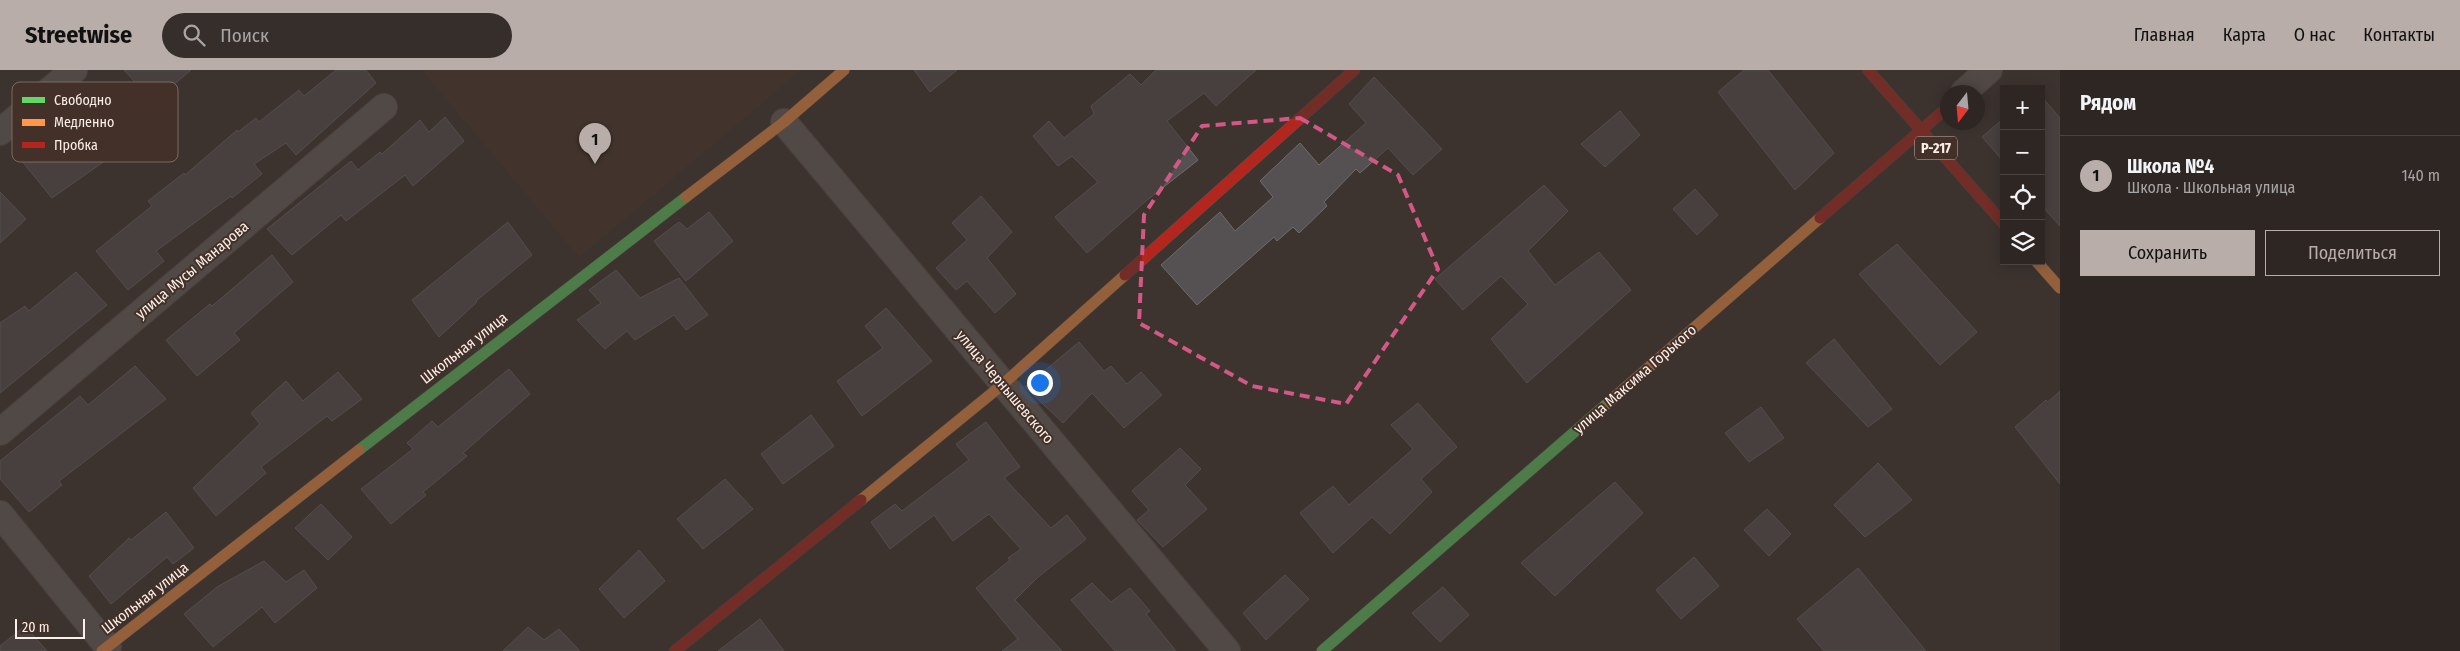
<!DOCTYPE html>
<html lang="ru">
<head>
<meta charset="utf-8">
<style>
  :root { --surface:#2e2623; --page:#362e2b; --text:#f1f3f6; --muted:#a7a5a6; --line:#494341; --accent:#b8ada8 }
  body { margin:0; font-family:"Fira Sans Condensed",sans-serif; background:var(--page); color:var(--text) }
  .controls { position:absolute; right:15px; top:15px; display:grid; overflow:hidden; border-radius:0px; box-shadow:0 2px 12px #0003 }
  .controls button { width:45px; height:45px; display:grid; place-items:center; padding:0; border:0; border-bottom:1px solid var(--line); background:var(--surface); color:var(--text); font:25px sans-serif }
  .compass { position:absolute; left:1940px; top:15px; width:45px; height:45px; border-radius:50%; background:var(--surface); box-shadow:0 2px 12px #0003; rotate:196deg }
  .scale { position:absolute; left:15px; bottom:12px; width:70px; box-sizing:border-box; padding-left:5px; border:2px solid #fbefe9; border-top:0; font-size:14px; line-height:18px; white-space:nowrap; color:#fbefe9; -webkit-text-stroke:4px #433129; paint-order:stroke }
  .you { position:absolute; left:1039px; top:312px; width:18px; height:18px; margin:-12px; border:4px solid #fff; border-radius:50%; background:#1a73e8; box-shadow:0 0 0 8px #1a73e833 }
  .badge { display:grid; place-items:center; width:32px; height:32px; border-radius:50%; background:var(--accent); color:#111; font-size:16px; font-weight:700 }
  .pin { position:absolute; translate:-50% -41px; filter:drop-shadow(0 1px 2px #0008) }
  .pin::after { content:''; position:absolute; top:26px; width:18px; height:15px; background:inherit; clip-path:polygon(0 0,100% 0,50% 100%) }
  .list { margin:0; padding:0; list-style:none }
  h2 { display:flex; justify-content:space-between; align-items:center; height:65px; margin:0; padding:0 20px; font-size:21px }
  h2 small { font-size:16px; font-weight:400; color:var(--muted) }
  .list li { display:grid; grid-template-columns:32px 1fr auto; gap:15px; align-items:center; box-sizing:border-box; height:80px; padding:0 20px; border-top:1px solid var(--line) }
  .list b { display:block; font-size:19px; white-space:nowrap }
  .list p { margin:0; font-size:16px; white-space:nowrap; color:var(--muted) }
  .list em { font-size:16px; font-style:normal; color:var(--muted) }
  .actions { display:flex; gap:10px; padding:15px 20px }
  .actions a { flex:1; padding:11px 0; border:1px solid var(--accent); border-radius:0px; text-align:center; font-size:18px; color:var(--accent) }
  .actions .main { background:var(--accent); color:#111 }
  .icon { flex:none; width:28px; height:28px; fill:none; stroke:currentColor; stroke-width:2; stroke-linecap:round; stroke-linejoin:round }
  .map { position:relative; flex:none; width:2060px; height:581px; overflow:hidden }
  header { display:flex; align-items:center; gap:30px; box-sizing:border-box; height:70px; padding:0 25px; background:var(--accent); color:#111 }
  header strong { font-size:24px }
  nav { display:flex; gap:28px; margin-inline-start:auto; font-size:18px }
  .search { width:350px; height:45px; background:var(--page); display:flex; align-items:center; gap:12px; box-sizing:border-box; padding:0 18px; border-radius:28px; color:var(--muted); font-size:19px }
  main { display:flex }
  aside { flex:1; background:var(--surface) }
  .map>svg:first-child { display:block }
  .built { fill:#4b352b }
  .building { fill:#555152; stroke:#6f6c6e }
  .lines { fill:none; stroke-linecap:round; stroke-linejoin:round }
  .street-casing { stroke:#5b524f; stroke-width:28 }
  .fast-casing { stroke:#5b524f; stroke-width:12 }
  .slow-casing { stroke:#5b524f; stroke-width:12 }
  .jam-casing { stroke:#5b524f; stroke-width:12 }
  .street { stroke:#6c6460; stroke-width:26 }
  .fast { stroke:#63d668; stroke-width:11 }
  .slow { stroke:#ff974d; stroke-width:11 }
  .jam { stroke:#b3261e; stroke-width:11 }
  .marked { fill:none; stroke:#d35886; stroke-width:4; stroke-dasharray:10 6; stroke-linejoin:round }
  .labels { text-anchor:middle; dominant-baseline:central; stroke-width:4; stroke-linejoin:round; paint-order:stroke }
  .shield { fill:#433129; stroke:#c4b6af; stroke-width:1 }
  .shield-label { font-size:14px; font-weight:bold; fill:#fbefe9 }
  .street-label { font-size:15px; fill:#fbefe9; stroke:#433129 }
  .key { fill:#433129; stroke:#7a6a63; stroke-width:1 }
  .key-label { font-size:14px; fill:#fbefe9 }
</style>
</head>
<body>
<header>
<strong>Streetwise</strong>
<div class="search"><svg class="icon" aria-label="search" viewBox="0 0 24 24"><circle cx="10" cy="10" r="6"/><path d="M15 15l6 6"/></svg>Поиск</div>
<nav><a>Главная</a><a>Карта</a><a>О нас</a><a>Контакты</a></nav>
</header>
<main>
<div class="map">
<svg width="2060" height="581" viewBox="0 0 2060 581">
  <rect width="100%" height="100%" fill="#3d332f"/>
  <polygon class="built" points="422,0 801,0 579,187"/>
  <g class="building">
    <polygon points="124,0 191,0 153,32"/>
    <polygon points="336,0 366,0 376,13 296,85 286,73 254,94 262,104 232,128 231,126 156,181 164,191 128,220 96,181 152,136 148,131 184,103 185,105 237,60 238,62 256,48 259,52 299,20 304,26"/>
    <polygon points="914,0 957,0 930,22"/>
    <polygon points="1156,0 1256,0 1216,36 1204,23 1167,51 1198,90 1146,131 1087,183 1055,147 1098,112 1072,86 1058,96 1033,66 1049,51 1064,68 1094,44 1091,36 1130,4 1141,15"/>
    <polygon points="1744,0 1768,0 1834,83 1795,120 1718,22"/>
    <polygon points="1374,7 1442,79 1413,105 1388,78 1360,103 1356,99 1324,132 1327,136 1299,163 1293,157 1277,171 1274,167 1197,235 1161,195 1220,142 1235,161 1273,127 1260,111 1300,73 1319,95 1366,53 1349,34"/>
    <polygon points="2041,26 2060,48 2060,156 2041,135"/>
    <polygon points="106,33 119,51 138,39 153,59 111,91 109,88 52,128 21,90 60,57 66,64"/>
    <polygon points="1620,41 1640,65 1605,97 1581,74"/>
    <polygon points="445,47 464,71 413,116 405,105 346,151 341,145 292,185 267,159 351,91 358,100 380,82 382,84 420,50 429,62"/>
    <polygon points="2004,48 2004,92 1982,67"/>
    <polygon points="1544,115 1568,141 1528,181 1555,215 1599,182 1631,220 1527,313 1491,269 1528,234 1501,206 1463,240 1435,209"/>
    <polygon points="1695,119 1718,145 1697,165 1673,139"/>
    <polygon points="0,122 26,149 0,173"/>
    <polygon points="981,126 1012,162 987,188 1016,224 995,243 967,211 956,220 936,198 967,170 952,153"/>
    <polygon points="709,142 733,171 686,211 654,171 679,152 687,159"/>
    <polygon points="508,152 532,185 476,231 477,232 439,267 412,230"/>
    <polygon points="1897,174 1977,262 1940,295 1859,204"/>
    <polygon points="272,185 293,212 234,263 240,270 197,306 166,270 210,234 212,236"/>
    <polygon points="616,200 640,228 679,208 708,245 686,260 674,245 635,270 627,261 605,279 577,250 601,233 589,220"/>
    <polygon points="76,202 107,235 0,323 0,253 25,236 29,241"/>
    <polygon points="886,238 932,291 862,346 837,311 883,278 865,256"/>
    <polygon points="1834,269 1892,339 1868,357 1806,293"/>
    <polygon points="1079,272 1104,301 1111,296 1127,314 1141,302 1162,325 1124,358 1092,323 1063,353 1025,317"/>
    <polygon points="135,296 166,329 59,411 62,415 29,442 0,409 0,391 80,326 88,335"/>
    <polygon points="509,299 530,324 463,383 467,386 423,422 426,425 391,454 361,419 413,379 407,373 432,351 438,357"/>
    <polygon points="338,302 362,329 332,351 327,346 261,397 266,403 216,446 193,418 260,354 251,343 286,311 303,331"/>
    <polygon points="2060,321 2060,414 2015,357 2046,330 2048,332"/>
    <polygon points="1418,333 1457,377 1421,409 1432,422 1390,464 1372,447 1333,483 1300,443 1333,416 1349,435 1413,379 1391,355"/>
    <polygon points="1761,337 1784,368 1749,392 1725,363"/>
    <polygon points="811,345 834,376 783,414 761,384"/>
    <polygon points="986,352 1020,397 1004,408 1051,458 1067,445 1086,469 1037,508 1015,530 1062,581 1002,581 1018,569 976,518 1010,490 1008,488 1021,479 989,444 953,471 934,445 890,479 871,452 895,434 902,441 969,390 956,374"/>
    <polygon points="1180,378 1201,399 1185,415 1207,439 1163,477 1137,450 1149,440 1132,421"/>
    <polygon points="1878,393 1912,430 1865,467 1834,435"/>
    <polygon points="725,409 753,439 703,479 677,449"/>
    <polygon points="1615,412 1643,443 1555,526 1521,493"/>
    <polygon points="321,434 352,467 328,490 295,458"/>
    <polygon points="1767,439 1791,464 1769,486 1744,460"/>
    <polygon points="166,442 194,478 173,494 167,487 111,534 89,506 129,468 131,470"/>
    <polygon points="639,480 665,511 624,548 599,519"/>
    <polygon points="1694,487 1719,516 1681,549 1656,520"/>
    <polygon points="264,491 286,512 304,500 317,518 275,553 262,537 213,577 184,544 217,517"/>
    <polygon points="1858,498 1926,581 1824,581 1797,549"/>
    <polygon points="1285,505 1309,529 1266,570 1243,543"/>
    <polygon points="1092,513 1111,532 1130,518 1150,541 1146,544 1176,581 1115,581 1071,530"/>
    <polygon points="1443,517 1469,545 1440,572 1412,543"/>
    <polygon points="760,549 784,581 718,581"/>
    <polygon points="25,556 47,581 0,581 0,576"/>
    <polygon points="528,557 544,570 559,559 580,581 503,581"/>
  </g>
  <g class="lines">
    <defs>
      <g id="street">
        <polyline points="1964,22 1989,0"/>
        <polyline points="784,52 1227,581"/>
        <polyline points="0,62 74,0"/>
        <polyline points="0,362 384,37"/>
        <polyline points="0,444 108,577"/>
      </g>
      <g id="fast">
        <polyline points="359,380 686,127"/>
        <polyline points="1322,581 1609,332"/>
      </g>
      <g id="slow">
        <polyline points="686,127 784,52 844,0"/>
        <polyline points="2036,191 2060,218"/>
        <polyline points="1609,332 1820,148"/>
        <polyline points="861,430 1002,315 1125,205"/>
        <polyline points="102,581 359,380"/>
      </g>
      <g id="jam">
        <polyline points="1868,0 2004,154"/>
        <polyline points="1820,148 1948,37"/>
        <polyline points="1125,205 1354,0"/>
        <polyline points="675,581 861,430"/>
      </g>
    </defs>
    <use href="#street" class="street-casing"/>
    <use href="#fast" class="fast-casing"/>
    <use href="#slow" class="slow-casing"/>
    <use href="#jam" class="jam-casing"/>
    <use href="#street" class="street"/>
    <use href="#fast" class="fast"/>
    <use href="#slow" class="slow"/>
    <use href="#jam" class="jam"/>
  </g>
  <path d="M0 0H2060V581H0ZM 1300,48 L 1398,105 L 1438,199 L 1346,334 L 1252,316 L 1139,253 L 1144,145 L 1202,56 Z" fill="#3d332f" fill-opacity=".55" fill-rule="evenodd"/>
  <path class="marked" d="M 1300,48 L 1398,105 L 1438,199 L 1346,334 L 1252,316 L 1139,253 L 1144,145 L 1202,56 Z"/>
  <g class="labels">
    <rect class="shield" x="1915" y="66.5" width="42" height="23" rx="4"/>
    <g class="shield-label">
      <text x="1936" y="78">Р-217</text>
    </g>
    <g class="street-label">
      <text transform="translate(192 200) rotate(-40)">улица Мусы Манарова</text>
      <text transform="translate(464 278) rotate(-38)">Школьная улица</text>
      <text transform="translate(1635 309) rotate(-41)">улица Максима Горького</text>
      <text transform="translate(1005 317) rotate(50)">улица Чернышевского</text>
      <text transform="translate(145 528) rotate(-38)">Школьная улица</text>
    </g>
  </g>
  <rect x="12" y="12" width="166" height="80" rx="8" class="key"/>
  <rect x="22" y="27" width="23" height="6" fill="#63d668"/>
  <rect x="22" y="49" width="23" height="7" fill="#ff974d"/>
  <rect x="22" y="72" width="23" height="6" fill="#b3261e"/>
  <g class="key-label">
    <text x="54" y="35">Свободно</text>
    <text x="54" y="57">Медленно</text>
    <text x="54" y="80">Пробка</text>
  </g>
</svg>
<div class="controls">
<button>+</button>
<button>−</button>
<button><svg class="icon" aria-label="locate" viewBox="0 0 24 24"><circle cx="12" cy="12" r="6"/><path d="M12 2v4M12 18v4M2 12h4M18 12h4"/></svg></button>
<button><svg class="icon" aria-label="layers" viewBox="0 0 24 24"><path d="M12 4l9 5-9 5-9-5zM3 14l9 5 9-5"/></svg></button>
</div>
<svg class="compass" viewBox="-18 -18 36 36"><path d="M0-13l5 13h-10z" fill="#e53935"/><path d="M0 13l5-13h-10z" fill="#a7a5a6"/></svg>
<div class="scale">20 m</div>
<div class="you"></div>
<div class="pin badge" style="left:595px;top:94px">1</div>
</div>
<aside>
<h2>Рядом<small></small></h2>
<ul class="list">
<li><span class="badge">1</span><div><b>Школа №4</b><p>Школа · Школьная улица</p></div><em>140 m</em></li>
</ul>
<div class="actions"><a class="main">Сохранить</a><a>Поделиться</a></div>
</aside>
</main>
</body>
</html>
